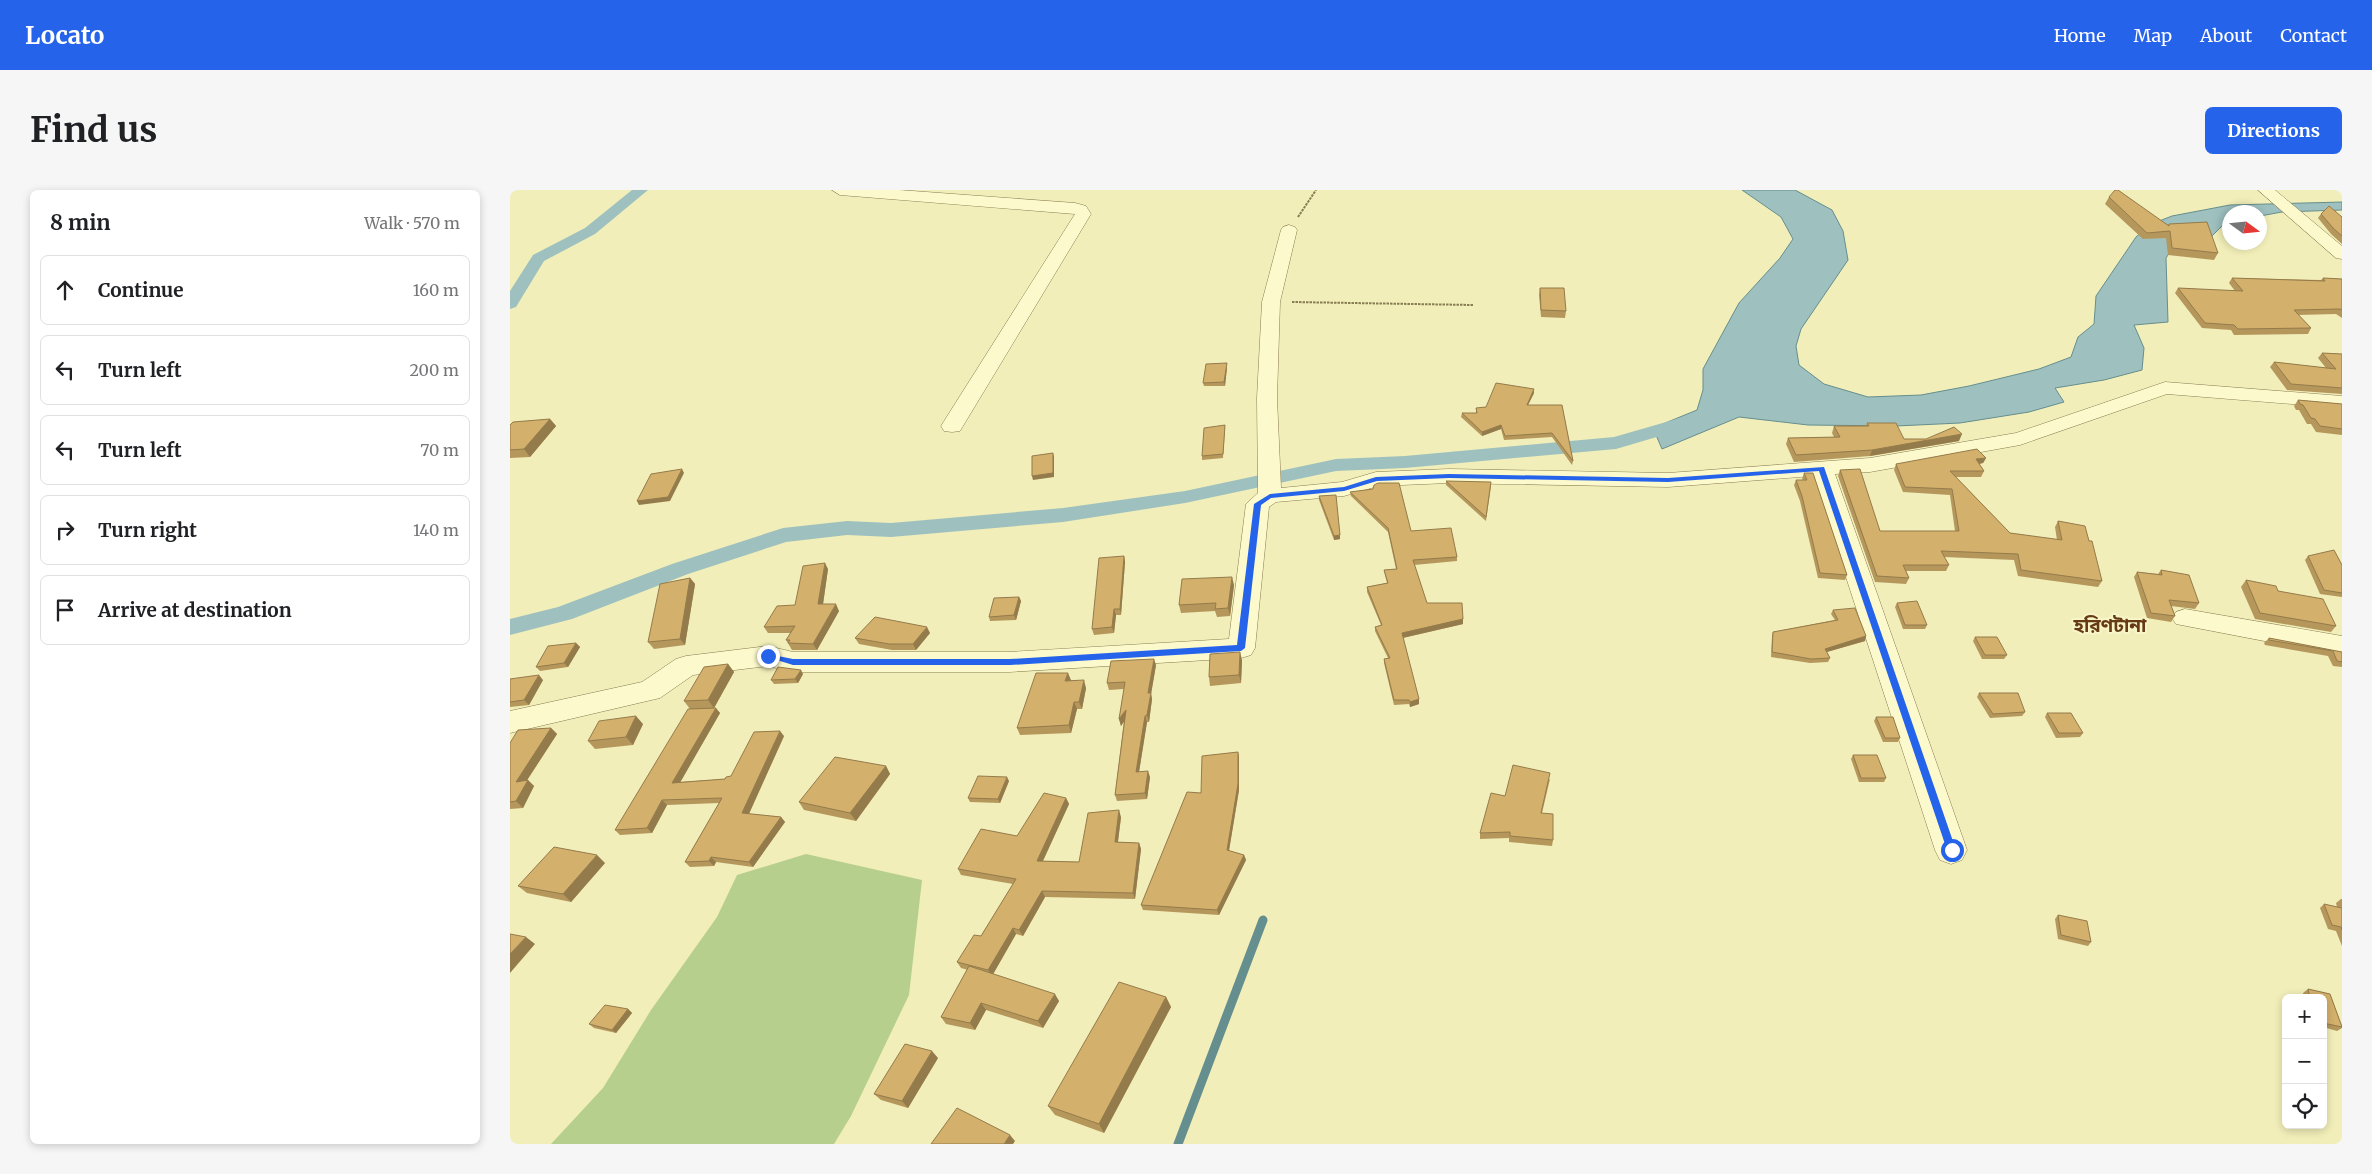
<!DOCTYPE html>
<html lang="en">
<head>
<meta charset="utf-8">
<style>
  :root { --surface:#fff; --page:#f6f6f6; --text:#202124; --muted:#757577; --line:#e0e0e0; --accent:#2563eb }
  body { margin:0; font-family:Merriweather,"Noto Sans Bengali",serif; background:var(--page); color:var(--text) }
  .controls { position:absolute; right:15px; bottom:15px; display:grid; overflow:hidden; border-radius:8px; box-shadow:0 2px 8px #0003 }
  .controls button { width:45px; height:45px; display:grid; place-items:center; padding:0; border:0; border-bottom:1px solid var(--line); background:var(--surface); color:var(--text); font:25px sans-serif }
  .compass { position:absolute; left:1712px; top:15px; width:45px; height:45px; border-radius:50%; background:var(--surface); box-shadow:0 2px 8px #0003; rotate:105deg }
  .stop { position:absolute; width:15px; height:15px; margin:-11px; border:4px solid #2563eb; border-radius:50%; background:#fff }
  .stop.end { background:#2563eb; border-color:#fff; box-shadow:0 1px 5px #0008 }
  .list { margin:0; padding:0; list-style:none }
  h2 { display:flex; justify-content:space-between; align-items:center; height:65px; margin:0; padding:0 20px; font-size:21px }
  h2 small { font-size:16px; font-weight:400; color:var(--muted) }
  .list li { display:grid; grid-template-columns:32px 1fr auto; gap:15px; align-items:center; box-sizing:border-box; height:70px; margin:0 10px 10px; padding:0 10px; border:1px solid var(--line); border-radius:8px }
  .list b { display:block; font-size:19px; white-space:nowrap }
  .list em { font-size:16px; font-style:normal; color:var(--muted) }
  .icon { flex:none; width:28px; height:28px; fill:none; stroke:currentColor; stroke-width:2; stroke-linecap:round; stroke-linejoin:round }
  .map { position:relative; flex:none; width:1832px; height:954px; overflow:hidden; border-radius:8px }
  header { display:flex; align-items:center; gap:30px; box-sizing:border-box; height:70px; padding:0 25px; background:var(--accent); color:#fff }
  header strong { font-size:24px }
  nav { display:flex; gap:28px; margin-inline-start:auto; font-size:18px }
  .intro { display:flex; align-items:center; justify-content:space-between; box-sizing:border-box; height:120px; padding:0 30px }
  h1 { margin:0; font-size:35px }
  .button { padding:12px 22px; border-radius:8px; background:var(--accent); color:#fff; font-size:18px; font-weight:700 }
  main { display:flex; gap:30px; padding:0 30px }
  aside { flex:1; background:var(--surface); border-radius:8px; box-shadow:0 2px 8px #0003 }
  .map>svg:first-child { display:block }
  .green { fill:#b7cf8d }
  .water { fill:#9ec1bf; stroke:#658e8e }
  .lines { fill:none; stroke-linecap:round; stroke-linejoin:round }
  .stream { stroke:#658e8e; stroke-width:9 }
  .canal { fill:#9ec1bf; fill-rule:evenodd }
  .minor-casing { stroke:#887c52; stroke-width:1 }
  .path { stroke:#887c52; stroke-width:2; stroke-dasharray:2.5 1; stroke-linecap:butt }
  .minor { fill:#fcf9cc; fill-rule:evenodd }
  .wall { fill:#b5975c }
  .shaded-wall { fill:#947b4b }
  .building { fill:#d3b06b; stroke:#947b4b }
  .route { fill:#2563eb }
  .labels { text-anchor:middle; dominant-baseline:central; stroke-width:4; stroke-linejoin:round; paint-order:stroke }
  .district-label { font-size:19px; font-weight:bold; fill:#663a15; stroke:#f8f6c9 }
</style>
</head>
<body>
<header>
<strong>Locato</strong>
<nav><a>Home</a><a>Map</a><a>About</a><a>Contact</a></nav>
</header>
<div class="intro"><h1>Find us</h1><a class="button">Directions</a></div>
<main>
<aside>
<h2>8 min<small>Walk · 570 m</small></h2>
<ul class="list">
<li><svg class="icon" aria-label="ahead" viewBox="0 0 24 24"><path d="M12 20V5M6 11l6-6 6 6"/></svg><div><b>Continue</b></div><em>160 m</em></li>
<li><svg class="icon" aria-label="left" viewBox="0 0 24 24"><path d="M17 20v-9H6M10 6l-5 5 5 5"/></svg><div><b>Turn left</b></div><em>200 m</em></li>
<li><svg class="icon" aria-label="left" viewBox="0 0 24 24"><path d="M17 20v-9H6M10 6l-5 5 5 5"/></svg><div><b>Turn left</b></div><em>70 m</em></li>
<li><svg class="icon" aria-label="right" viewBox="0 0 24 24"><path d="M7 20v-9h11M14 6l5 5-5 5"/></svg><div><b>Turn right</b></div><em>140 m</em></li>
<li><svg class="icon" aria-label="arrive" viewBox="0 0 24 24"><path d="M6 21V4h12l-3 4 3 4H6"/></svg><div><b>Arrive at destination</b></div></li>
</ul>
</aside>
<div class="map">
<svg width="1832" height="954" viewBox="0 0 1832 954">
  <rect width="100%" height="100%" fill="#f1eeb9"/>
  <polygon class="green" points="296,664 412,690 399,805 341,926 324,954 41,954 93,898 141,820 207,727 227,685"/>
  <polygon class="water" points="1232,0 1285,0 1322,20 1333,41 1338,70 1291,139 1286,156 1289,175 1314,194 1358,207 1411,205 1459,196 1529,179 1561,167 1568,147 1584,134 1586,106 1626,47 1639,35 1662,26 1720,15 1832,12 1832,20 1772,22 1750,26 1750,22 1720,22 1719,32 1715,33 1698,50 1662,59 1656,68 1658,132 1624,135 1634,158 1632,180 1594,190 1545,198 1554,212 1519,222 1450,233 1386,236 1298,235 1229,227 1152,259 1143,238 1187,220 1193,200 1193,179 1229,113 1270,68 1283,49 1271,27"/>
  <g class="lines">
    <polyline class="stream" points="668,954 753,730"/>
    <g class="canal">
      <polygon points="122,0 138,0 85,44 34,71 6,117 0,119 0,101 23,65 75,38"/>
      <polygon points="1177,226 1184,228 1187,232 1184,236 1106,259 895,278 826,281 675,313 553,332 381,347 337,345 276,352 178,384 62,429 0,445 0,429 48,417 162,374 273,338 337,331 381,333 553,318 675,301 826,269 895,266 1104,247"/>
    </g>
    <defs>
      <g id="minor">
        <polygon points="322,0 389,0 565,13 576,16 581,24 450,241 442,242 434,241 431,236 565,24 330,5"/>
        <polygon points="1748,0 1765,0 1832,56 1832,69 1826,68"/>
        <polygon points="779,35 785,37 787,40 770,112 767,208 771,298 832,292 866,282 939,279 1158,283 1360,268 1506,243 1655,192 1832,206 1832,218 1657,204 1510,255 1360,282 1325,284 1457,660 1452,670 1441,674 1430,670 1425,660 1303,286 1158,297 939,293 868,296 834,306 766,312 759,317 745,458 741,465 731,468 499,482 283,482 258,476 183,485 150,508 0,543 0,521 132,492 166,469 176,466 258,456 283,462 499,462 719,449 736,314 748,303 747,208 752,112 771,40 773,37"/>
        <polygon points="1675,419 1832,446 1832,466 1666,434 1662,428 1666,422"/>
      </g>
    </defs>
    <use href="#minor" class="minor-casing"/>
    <g class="path">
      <polyline points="788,27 806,0"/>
      <polyline points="782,112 963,115"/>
    </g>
    <use href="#minor" class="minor"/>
  </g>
  <g class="wall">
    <polygon points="1599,7 1658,35 1659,34 1708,63 1704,70 1658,65 1656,48 1633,49 1595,14"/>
    <polygon points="1811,24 1832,27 1832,54 1821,44 1808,28"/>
    <polygon points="1722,88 1811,90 1813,88 1832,89 1832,128 1826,124 1788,125 1801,138 1798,144 1724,145 1721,140 1692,138 1665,103 1668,98 1725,101 1719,93"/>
    <polygon points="1030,98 1056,121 1055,128 1031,127 1029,105"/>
    <polygon points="1812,163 1832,164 1832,204 1777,200 1760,177 1764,172 1816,178 1808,168"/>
    <polygon points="717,177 715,196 694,196 693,193"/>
    <polygon points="1024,203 1018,215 1052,215 1063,271 1062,275 1042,247 994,250 991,239 972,246 951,227 952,223 966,223 966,218 976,217"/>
    <polygon points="1788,210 1832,214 1832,245 1806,242 1801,234 1797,234 1789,220 1786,220 1784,216"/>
    <polygon points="40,229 46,236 20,267 0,268 0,235"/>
    <polygon points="1357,233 1394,249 1449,251 1360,266 1284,272 1276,254 1278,248 1324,247 1322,243 1324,236 1356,236"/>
    <polygon points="715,235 715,239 713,268 692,270 692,266"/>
    <polygon points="1476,268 1473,273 1469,274 1474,281 1471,287 1446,287 1500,343 1547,350 1545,337 1548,331 1579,351 1592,391 1588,397 1508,386 1504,370 1434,367 1439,375 1436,381 1396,381 1399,388 1396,394 1365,392 1328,286 1330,280 1370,341 1445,341 1440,305 1393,302 1384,280 1386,274"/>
    <polygon points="1294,283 1337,385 1335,390 1308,388 1290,311 1284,295 1286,290 1293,290 1292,289"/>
    <polygon points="936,291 981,296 976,331 936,295"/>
    <polygon points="840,302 901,341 947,367 947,371 904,375 917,413 953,429 953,434 893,448 909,514 900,517 899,514 884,515 874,473 874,469 878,468 865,441 865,437 871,435 857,402 857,397 877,393 875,385 874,380 886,379 878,342 841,306"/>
    <polygon points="809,306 830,349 824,350 809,310"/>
    <polygon points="614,366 615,372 611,425 606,425 604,443 584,445 582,439"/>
    <polygon points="1798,366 1832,375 1832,407 1810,404 1795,370"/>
    <polygon points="318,379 313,414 329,421 307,460 282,460 276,450 281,443 258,443 254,437 285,415"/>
    <polygon points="1651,380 1689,413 1685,419 1661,416 1665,426 1661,432 1637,428 1624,387 1627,382 1648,384"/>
    <polygon points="180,388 185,394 175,455 144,459 138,452"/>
    <polygon points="1736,390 1768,401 1826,436 1821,442 1745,429 1731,397"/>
    <polygon points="724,395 720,426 707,427 705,421 671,423 669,415"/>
    <polygon points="509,407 511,411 506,430 480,431 479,427"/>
    <polygon points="1387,413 1417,435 1415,439 1393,439 1385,417"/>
    <polygon points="1323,420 1356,446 1355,451 1317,462 1320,468 1318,472 1300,473 1261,467 1262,446 1263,442 1325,430 1321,424"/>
    <polygon points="420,443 406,460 382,460 349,454 345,448"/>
    <polygon points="1465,447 1497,465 1494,469 1472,469 1463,451"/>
    <polygon points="1759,448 1832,462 1832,477 1823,476 1818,466 1755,455 1754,453"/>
    <polygon points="66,453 70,457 58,477 30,481 26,477"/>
    <polygon points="732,470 731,493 700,496 699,487"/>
    <polygon points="218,474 224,482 204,518 210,523 170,592 215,589 221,586 274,546 239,624 271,627 275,632 243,677 206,672 204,676 180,677 175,672 209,613 157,615 142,643 110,645 105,640 180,519 174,511"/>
    <polygon points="646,475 641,504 642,509 639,532 637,532 629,582 640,587 637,609 607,611 605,605 614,531 611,536 609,529 614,499 599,500 597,493"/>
    <polygon points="293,484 288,493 264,494 261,490"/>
    <polygon points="0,489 33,490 19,515 0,517"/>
    <polygon points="561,490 561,491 576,498 572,519 567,519 561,543 510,545 507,538"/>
    <polygon points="1469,503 1515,522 1512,526 1480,528 1467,507"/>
    <polygon points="1537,523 1573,543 1570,547 1546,548 1535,527"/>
    <polygon points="1366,527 1390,548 1388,552 1373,552 1364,531"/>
    <polygon points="133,534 123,555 85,559 78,551"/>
    <polygon points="41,538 47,544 17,590 24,596 13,618 0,619 0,553"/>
    <polygon points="728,562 729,568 729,600 719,661 734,665 736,670 709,725 633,720 631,715 691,603"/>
    <polygon points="1343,565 1376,588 1374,592 1349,592 1341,569"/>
    <polygon points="376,576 380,584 346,631 294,620 289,612"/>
    <polygon points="1040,589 1032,623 1043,650 1042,656 999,652 999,648 970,649 970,643 995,606"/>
    <polygon points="499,591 490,613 460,612 458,608"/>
    <polygon points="556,608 559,614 533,671 569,672 611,627 608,652 629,653 631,659 625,709 535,707 513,746 506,744 483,784 549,811 533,838 476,820 465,840 436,834 431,827 458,780 451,778 447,772 471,746 503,694 451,685 448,679 507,646"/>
    <polygon points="95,673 61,712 17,703 8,696"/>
    <polygon points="1831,709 1832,709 1832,756 1826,741 1818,739 1810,718 1814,714 1827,717 1826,713"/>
    <polygon points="1548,725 1581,752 1578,756 1548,749 1545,729"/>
    <polygon points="1798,799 1820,804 1832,836 1832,838 1827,841 1813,837 1813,808 1794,808 1793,803"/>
    <polygon points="656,807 661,817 594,943 545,925 538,916"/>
    <polygon points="118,819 122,823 106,843 84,838 79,834"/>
    <polygon points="428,868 398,918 371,910 364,904"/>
  </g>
  <g class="shaded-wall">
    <polygon points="717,173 717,177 715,196 714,192"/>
    <polygon points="1024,199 1024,203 1016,219 1017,215"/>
    <polygon points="40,229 46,236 20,267 14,259"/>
    <polygon points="991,235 991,239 972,246 972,242"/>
    <polygon points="1452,244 1449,251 1360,266 1362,260"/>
    <polygon points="543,263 544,267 544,287 523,290 522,286"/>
    <polygon points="1476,268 1473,273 1463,275 1466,269"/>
    <polygon points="172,279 174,283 160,311 129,315 127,311"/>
    <polygon points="830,345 830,349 824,350 824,346"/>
    <polygon points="614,366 615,372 611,425 610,419"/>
    <polygon points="315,373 318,379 312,421 308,414"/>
    <polygon points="722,387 724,395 720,426 718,418"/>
    <polygon points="180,388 185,394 175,455 170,449"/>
    <polygon points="509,407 511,411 506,430 504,425"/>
    <polygon points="326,414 329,421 307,460 303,454"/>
    <polygon points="604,419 606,425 604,443 602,437"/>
    <polygon points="953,429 953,434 892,448 892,443"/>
    <polygon points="417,437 420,443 406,460 403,454"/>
    <polygon points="1356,446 1355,451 1313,463 1315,459"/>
    <polygon points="66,453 70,457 58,477 54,473"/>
    <polygon points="730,462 732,470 731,493 729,485"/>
    <polygon points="644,469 646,475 641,504 642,509 639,532 637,525 638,503"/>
    <polygon points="218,474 224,482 204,518 198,510"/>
    <polygon points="291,480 293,484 288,493 285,489"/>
    <polygon points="558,483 561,490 558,499 555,491"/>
    <polygon points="29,485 33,490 19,515 14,510"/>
    <polygon points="574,490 576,498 572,519 569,512"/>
    <polygon points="909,509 909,514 900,517 900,512"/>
    <polygon points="564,512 567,519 561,543 559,535"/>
    <polygon points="206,518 210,523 167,598 162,593"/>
    <polygon points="616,520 618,526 611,536 609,529"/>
    <polygon points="126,526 133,534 123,555 116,547"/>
    <polygon points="635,526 637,532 628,588 626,582"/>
    <polygon points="41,538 47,544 12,598 6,592"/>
    <polygon points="270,541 274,546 237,628 232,623"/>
    <polygon points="728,562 729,568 729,600 718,666 717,660"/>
    <polygon points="376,576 380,584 346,631 340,623"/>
    <polygon points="638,581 640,587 637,609 635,603"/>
    <polygon points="497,587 499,591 490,613 488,609"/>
    <polygon points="18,590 24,596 13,618 6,611"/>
    <polygon points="556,608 559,614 530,677 527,671"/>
    <polygon points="152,610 157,615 142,643 137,638"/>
    <polygon points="609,620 611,627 607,658 605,652"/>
    <polygon points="271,627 275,632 243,677 239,672"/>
    <polygon points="629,653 631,659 625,709 623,703"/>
    <polygon points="87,665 95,673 61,712 53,704"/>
    <polygon points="734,665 736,670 709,725 707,720"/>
    <polygon points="201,667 206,672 204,676 199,671"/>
    <polygon points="532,701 535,707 513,746 509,740"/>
    <polygon points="503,738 506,744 482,786 478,780"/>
    <polygon points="16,747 25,754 0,783 0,764"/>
    <polygon points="545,804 549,811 533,838 528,831"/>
    <polygon points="656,807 661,817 594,943 589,934"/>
    <polygon points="471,813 476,820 465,840 460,833"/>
    <polygon points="118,819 122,823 106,843 102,840"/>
    <polygon points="422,861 428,868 398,918 392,911"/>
    <polygon points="500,945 505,951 503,954 494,954"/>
  </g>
  <g class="building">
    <polygon points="1605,0 1608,0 1659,36 1659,34 1697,32 1708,63 1662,58 1660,41 1637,43 1599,7"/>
    <polygon points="1819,16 1832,27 1832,46 1824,39 1811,24"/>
    <polygon points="1722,88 1815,91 1813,88 1832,89 1832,120 1830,119 1784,120 1801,138 1728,139 1724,135 1695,133 1668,98 1733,101"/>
    <polygon points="1030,98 1054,98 1056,121 1031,120"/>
    <polygon points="1812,163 1832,164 1832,198 1781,194 1764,172 1826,179"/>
    <polygon points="717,173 714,192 693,193 696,174"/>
    <polygon points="986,193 1024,199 1017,215 1052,215 1063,271 1042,243 995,246 991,235 972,242 952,223 967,223 966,218 976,217"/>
    <polygon points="1788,210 1832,214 1832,239 1810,236 1805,229 1801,228 1793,215 1790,214"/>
    <polygon points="40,229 14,259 0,260 0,235 3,232"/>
    <polygon points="1357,233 1386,233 1394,249 1416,249 1444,237 1452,244 1362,260 1286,265 1278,248 1330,247 1324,236 1359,236"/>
    <polygon points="715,235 713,264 692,266 694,238"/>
    <polygon points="1467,259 1476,268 1466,269 1474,281 1440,281 1500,343 1552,350 1548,331 1575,336 1579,351 1582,351 1592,391 1511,380 1508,364 1431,361 1439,375 1393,375 1399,388 1367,386 1330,280 1350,279 1370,341 1449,341 1442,299 1395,297 1386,274"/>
    <polygon points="543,263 543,283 522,286 522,266"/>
    <polygon points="172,279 158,307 127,311 141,284"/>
    <polygon points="1294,283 1303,283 1337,385 1310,383 1292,306 1286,290 1297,290"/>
    <polygon points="936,291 981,292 976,327"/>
    <polygon points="868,293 889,293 901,341 941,338 947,367 903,370 917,413 952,413 953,429 892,443 909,509 900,512 899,510 884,510 874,469 880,468 865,437 872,435 857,397 878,393 874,380 887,379 878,338 840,302 863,299 864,295"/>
    <polygon points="826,305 830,345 824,346 809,306"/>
    <polygon points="1824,360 1832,375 1832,403 1814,400 1798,366"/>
    <polygon points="614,366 610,419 604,419 602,437 582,439 589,368"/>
    <polygon points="315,373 308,414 326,414 303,454 278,453 280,450 276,450 285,436 254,437 267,416 285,415 293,376"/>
    <polygon points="1651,380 1679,385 1689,413 1659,410 1665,426 1641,423 1627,382 1652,385"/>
    <polygon points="722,387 718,418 705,419 706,413 669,415 672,389"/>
    <polygon points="180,388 170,449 138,452 150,394"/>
    <polygon points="1736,390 1766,396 1768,401 1813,409 1826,436 1750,423"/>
    <polygon points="509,407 504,425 479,427 484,408"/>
    <polygon points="1407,411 1417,435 1395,435 1387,413"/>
    <polygon points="1345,418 1356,446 1315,459 1320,468 1301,469 1262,462 1263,442 1328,430 1323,420"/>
    <polygon points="365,427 417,437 403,454 379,454 345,448"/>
    <polygon points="1465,447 1487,447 1497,465 1475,465"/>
    <polygon points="1759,448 1832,462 1832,472 1827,471 1823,461 1759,450"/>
    <polygon points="66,453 54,473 26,477 38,456"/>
    <polygon points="730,462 729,485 699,487 700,464"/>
    <polygon points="644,469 638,503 641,503 637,525 635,526 626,582 638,581 635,603 605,605 616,520 609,529 615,492 597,493 601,471"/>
    <polygon points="218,474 198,510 174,511 194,477"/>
    <polygon points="268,477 291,480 285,489 261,490"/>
    <polygon points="526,483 558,483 555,491 574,490 569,512 564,512 559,535 507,538"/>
    <polygon points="29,485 14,510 0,512 0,489"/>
    <polygon points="1469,503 1508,503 1515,522 1483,524"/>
    <polygon points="206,518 162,593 215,589 216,587 221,586 244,542 270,541 232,623 271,627 239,672 201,667 199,671 175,672 212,608 152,610 137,638 105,640 178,519"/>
    <polygon points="1537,523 1561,523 1573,543 1549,543"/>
    <polygon points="126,526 116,547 78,551 89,531"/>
    <polygon points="1366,527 1383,527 1390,548 1375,548"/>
    <polygon points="41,538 6,592 18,590 6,611 0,612 0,553 8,540"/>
    <polygon points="728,562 728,594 717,660 734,665 707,720 631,715 677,602 691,603 692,566"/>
    <polygon points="1343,565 1367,565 1376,588 1351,588"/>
    <polygon points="325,567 376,576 340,623 289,612"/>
    <polygon points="1003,575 1040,583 1031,623 1043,624 1043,650 1000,646 1000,642 970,643 981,603 995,606"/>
    <polygon points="468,586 497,587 488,609 458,608"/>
    <polygon points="534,603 556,608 527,671 569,672 578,623 609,620 605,652 629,653 623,703 532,701 509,740 503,738 478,780 447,772 464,745 471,746 506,689 448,679 471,639 507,646"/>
    <polygon points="44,657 87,665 53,704 8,696"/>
    <polygon points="1814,714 1832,718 1832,740 1831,737 1822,735"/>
    <polygon points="1548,725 1577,731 1581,752 1551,745"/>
    <polygon points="0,744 16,747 0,764"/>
    <polygon points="459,776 545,804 528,831 471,813 460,833 431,827"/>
    <polygon points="609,792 656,807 589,934 538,916"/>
    <polygon points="1798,799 1820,804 1832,837 1813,833 1813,808 1800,808"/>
    <polygon points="95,815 118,819 102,840 79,834"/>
    <polygon points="395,854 422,861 392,911 364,904"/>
    <polygon points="447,918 500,945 494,954 421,954"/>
  </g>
  <polygon class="route" points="1314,277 1446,660 1442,665 1437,660 1309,281 1158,292 939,288 867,291 834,301 761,308 751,315 735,458 731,461 500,475 283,475 254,466 258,464 283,469 500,469 727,455 744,314 760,304 834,297 866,287 939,284 1158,288"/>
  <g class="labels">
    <g class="district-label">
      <text x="1600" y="435">হরিণটানা</text>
    </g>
  </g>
</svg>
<div class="controls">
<button>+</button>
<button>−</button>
<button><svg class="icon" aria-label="locate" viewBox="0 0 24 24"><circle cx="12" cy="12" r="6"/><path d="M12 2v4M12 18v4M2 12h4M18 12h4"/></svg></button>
</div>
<svg class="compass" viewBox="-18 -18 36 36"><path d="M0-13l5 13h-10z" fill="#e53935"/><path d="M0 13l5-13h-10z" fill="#757577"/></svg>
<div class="stop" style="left:1442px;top:660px"></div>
<div class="stop end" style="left:258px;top:466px"></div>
</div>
</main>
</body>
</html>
